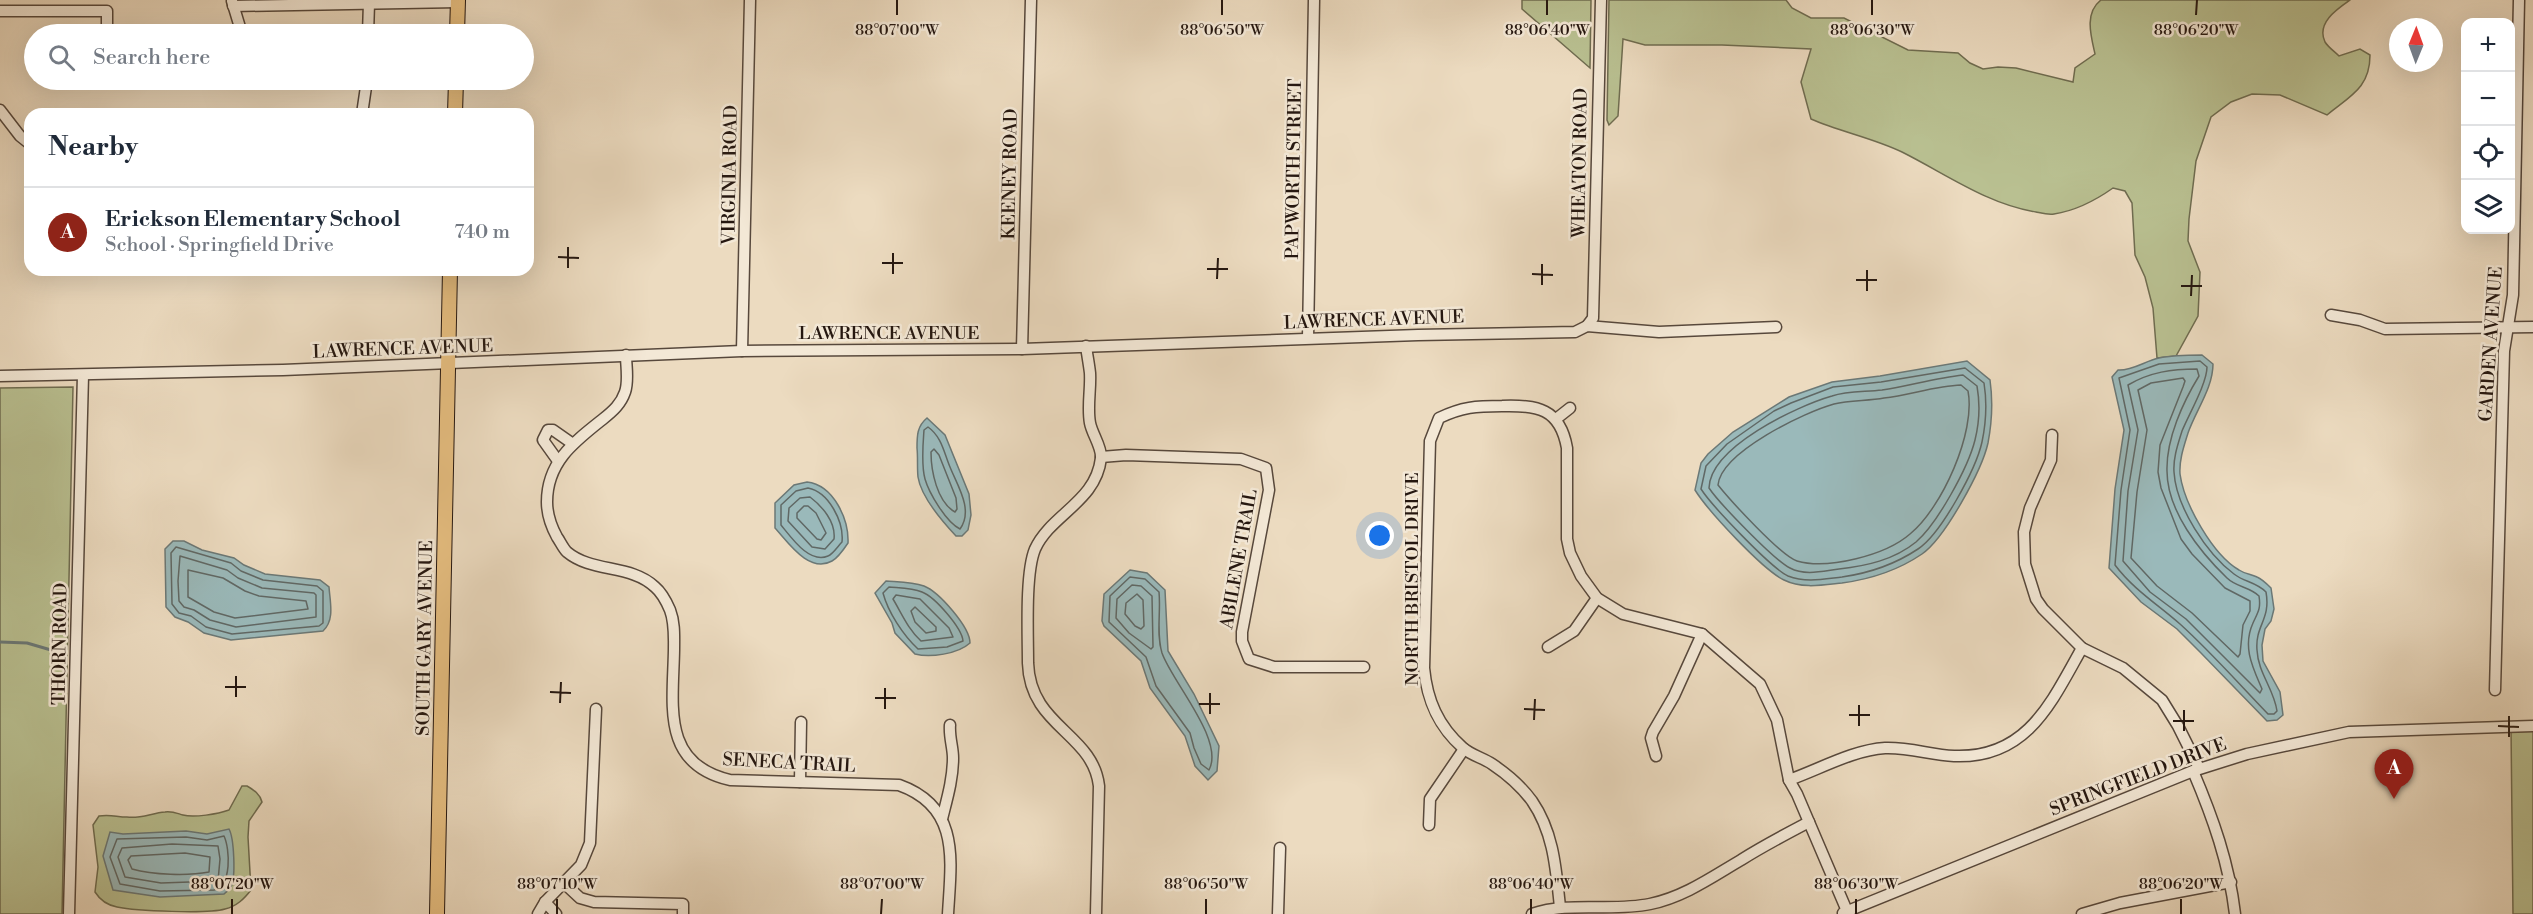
<!DOCTYPE html>
<html lang="en">
<head>
<meta charset="utf-8">
<style>
  :root { --surface:#fff; --page:#f6f6f7; --text:#1f2937; --muted:#747a83; --line:#e0e1e3; --accent:#8f2418 }
  body { margin:0; font-family:"Libre Bodoni",serif; background:var(--page); color:var(--text) }
  .controls { position:absolute; right:18px; top:18px; display:grid; overflow:hidden; border-radius:12px; box-shadow:0 6px 24px #0002 }
  .controls button { width:54px; height:54px; display:grid; place-items:center; padding:0; border:0; border-bottom:2px solid var(--line); background:var(--surface); color:var(--text); font:30px sans-serif }
  .compass { position:absolute; left:2389px; top:18px; width:54px; height:54px; border-radius:50%; background:var(--surface); box-shadow:0 6px 24px #0002; rotate:1deg }
  .you { position:absolute; left:1380px; top:536px; width:21px; height:21px; margin:-15px; border:4px solid #fff; border-radius:50%; background:#1a73e8; box-shadow:0 0 0 9px #1a73e833 }
  .badge { display:grid; place-items:center; width:39px; height:39px; border-radius:50%; background:var(--accent); color:#fff; font-size:20px; font-weight:700 }
  .pin { position:absolute; translate:-50% -50px; filter:drop-shadow(0 2px 3px #0008) }
  .pin::after { content:''; position:absolute; top:32px; width:21px; height:18px; background:inherit; clip-path:polygon(0 0,100% 0,50% 100%) }
  .list { margin:0; padding:0; list-style:none }
  h2 { display:flex; justify-content:space-between; align-items:center; height:78px; margin:0; padding:0 24px; font-size:26px }
  h2 small { font-size:20px; font-weight:400; color:var(--muted) }
  .list li { display:grid; grid-template-columns:39px 1fr auto; gap:18px; align-items:center; box-sizing:border-box; height:90px; padding:0 24px; border-top:2px solid var(--line) }
  .list b { display:block; font-size:22px; white-space:nowrap }
  .list p { margin:0; font-size:20px; white-space:nowrap; color:var(--muted) }
  .list em { font-size:20px; font-style:normal; color:var(--muted) }
  .icon { flex:none; width:33px; height:33px; fill:none; stroke:currentColor; stroke-width:2; stroke-linecap:round; stroke-linejoin:round }
  .map { position:relative; flex:none; width:2533px; height:914px; overflow:hidden }
  .search { position:absolute; background:var(--surface); box-shadow:0 6px 24px #0002; left:24px; top:24px; width:510px; height:66px; display:flex; align-items:center; gap:15px; box-sizing:border-box; padding:0 21px; border-radius:33px; color:var(--muted); font-size:22px }
  .panel { position:absolute; background:var(--surface); box-shadow:0 6px 24px #0002; left:24px; top:108px; width:510px; height:168px; border-radius:18px }
  .map>svg:first-child { display:block }
  .green { fill:#b9c091; stroke:#6f6c50; stroke-width:1.5 }
  .water { fill:#9ab9ba; stroke:#6b7876; stroke-width:1.5 }
  .lines { fill:none; stroke-linecap:round; stroke-linejoin:round }
  .shore { stroke:#606865; stroke-width:1.5 }
  .stream { stroke:#6b7876; stroke-width:3 }
  .minor-casing { stroke:#57483c; stroke-width:13 }
  .major-casing { stroke:#251710; stroke-width:16 }
  .minor { stroke:#f3e8d6; stroke-width:10 }
  .major { stroke:#e6be80; stroke-width:14 }
  .ticks { fill:none; stroke:#251710; stroke-width:2 }
  .labels { text-anchor:middle; dominant-baseline:central; stroke-width:5; stroke-linejoin:round; paint-order:stroke }
  .street-label { font-size:18px; fill:#251710; stroke:#f3e8d6 }
  .ticks-label { font-size:15px; text-anchor:middle; fill:#251710; stroke:#f3e8d6; stroke-width:5; stroke-linejoin:round; paint-order:stroke }
</style>
</head>
<body>
<div class="map">
<svg width="2533" height="914" viewBox="0 0 2533 914">
  <rect width="100%" height="100%" fill="#ecdbc0"/>
  <filter id="stains"><feTurbulence type="fractalNoise" baseFrequency=".00333" numOctaves="4"/><feColorMatrix values="0 0 0 0 .2 0 0 0 0 .09 0 0 0 0 .02 0 0 0 .5 -.17"/></filter>
  <radialGradient id="worn" r=".72"><stop offset=".6" stop-color="#630" stop-opacity="0"/><stop offset="1" stop-color="#630" stop-opacity=".3"/></radialGradient>
  <g class="green">
    <polygon points="1522,0 1591,0 1590,68 1522,9"/>
    <path d="M 1609,0 L 1786,0 L 1792,8 L 1811,18 L 1844,18 L 1908,50 L 1958,53 L 1970,63 L 1983,69 L 1998,67 L 2016,68 L 2073,82 L 2075,68 L 2095,54 C 2091,36 2084,13 2101,0 L 2350,0 C 2337,9 2316,23 2325,42 C 2328,47 2335,52 2339,56 L 2360,49 L 2370,55 C 2370,88 2350,96 2327,115 L 2280,95 L 2252,94 L 2231,102 L 2211,117 L 2196,161 L 2189,219 L 2188,241 L 2200,272 L 2198,316 L 2176,356 L 2157,358 L 2153,308 L 2145,277 L 2135,255 L 2132,203 L 2125,191 L 2113,188 C 2096,200 2074,211 2054,214 C 2048,215 2041,213 2036,212 C 1987,204 1946,174 1902,152 C 1873,138 1841,132 1811,119 L 1801,82 L 1811,49 L 1722,45 L 1645,45 L 1623,39 L 1618,116 L 1609,125 L 1607,120 Z"/>
    <polygon points="73,387 62,914 0,914 0,388"/>
    <polygon points="2533,724 2533,914 2513,914 2511,727"/>
    <path d="M 242,786 L 247,786 C 254,790 260,794 262,802 L 249,821 L 248,837 L 251,890 C 244,899 237,906 225,909 C 208,914 136,911 117,907 C 107,905 100,900 95,892 L 98,867 L 93,825 L 99,816 C 110,814 117,817 127,817 C 140,819 152,813 165,812 C 172,811 176,813 183,815 C 194,818 218,814 229,810 Z"/>
  </g>
  <g class="water">
    <path d="M 2202,355 L 2213,364 C 2213,388 2196,410 2188,433 C 2184,446 2179,460 2180,474 C 2184,504 2213,555 2239,570 C 2245,574 2251,574 2257,577 C 2262,579 2267,584 2271,588 L 2274,609 L 2271,621 L 2265,629 L 2262,645 L 2263,661 L 2280,692 L 2283,715 L 2277,720 L 2267,721 L 2201,653 L 2177,629 L 2141,602 L 2109,568 L 2115,489 L 2124,430 L 2112,377 L 2118,370 C 2132,371 2145,361 2159,358 C 2173,355 2188,355 2202,355 Z"/>
    <path d="M 1967,361 L 1990,380 C 1993,401 1992,422 1988,443 C 1982,470 1945,538 1922,554 C 1897,571 1872,579 1842,583 C 1823,585 1802,589 1784,580 C 1763,570 1708,511 1695,490 L 1701,463 L 1708,454 L 1733,432 L 1789,397 L 1832,382 L 1880,376 Z"/>
    <path d="M 927,418 L 945,435 L 969,494 L 971,515 L 968,530 L 962,536 L 956,536 C 941,520 921,497 918,477 C 917,468 918,457 917,448 C 917,436 917,426 927,418 Z"/>
    <path d="M 807,482 C 834,485 849,520 848,543 C 844,549 838,558 832,561 C 809,574 788,542 775,528 L 775,503 L 794,485 Z"/>
    <path d="M 173,541 L 184,541 L 202,550 L 234,558 L 244,565 L 265,574 L 320,580 L 329,587 C 330,602 335,620 323,631 L 231,640 L 204,633 L 188,622 L 175,617 L 166,607 L 165,549 Z"/>
    <polygon points="1130,570 1147,573 1165,590 1168,651 1194,694 1219,746 1217,771 1208,780 1195,766 1185,736 1150,688 1141,661 1104,626 1102,621 1104,594"/>
    <path d="M 886,581 C 898,582 912,582 924,586 C 939,592 970,627 970,643 C 958,654 930,658 915,654 L 895,633 L 892,623 L 875,593 Z"/>
    <path d="M 229,829 C 234,838 236,877 231,887 C 229,890 226,892 224,894 L 160,897 L 113,890 L 103,856 L 110,832 L 123,834 L 186,831 L 207,834 Z"/>
  </g>
  <g class="lines">
    <g class="shore">
      <path d="M 2200,361 L 2207,367 C 2207,383 2189,414 2182,431 C 2178,444 2173,458 2174,472 C 2176,507 2207,554 2234,574 C 2244,582 2256,582 2266,592 C 2271,620 2255,625 2257,650 C 2258,673 2274,689 2277,711 L 2274,714 L 2268,714 C 2239,684 2211,652 2180,624 C 2157,604 2133,589 2115,565 L 2121,490 L 2130,430 L 2119,378 L 2159,364 Z"/>
      <path d="M 1965,368 L 1984,383 C 1987,402 1986,423 1982,442 C 1976,469 1941,534 1918,549 C 1894,565 1870,573 1842,577 C 1824,579 1806,583 1788,576 C 1771,568 1712,506 1701,489 L 1706,466 L 1727,444 L 1774,411 L 1791,403 L 1833,387 L 1881,382 Z"/>
      <path d="M 2197,369 L 2199,376 C 2183,402 2166,439 2167,471 C 2167,511 2200,552 2227,578 C 2236,587 2250,587 2259,596 C 2261,609 2258,612 2253,623 C 2242,647 2253,668 2262,689 L 2260,693 L 2186,619 L 2150,592 L 2123,561 L 2128,491 L 2138,430 L 2128,385 C 2150,372 2172,369 2197,369 Z"/>
      <path d="M 1963,375 L 1977,386 C 1980,403 1979,424 1975,440 C 1968,468 1937,524 1916,542 C 1894,560 1866,566 1839,569 C 1823,571 1805,576 1790,568 C 1775,561 1719,503 1709,488 C 1710,447 1797,406 1832,396 C 1847,391 1865,392 1882,390 C 1909,386 1935,378 1963,375 Z"/>
      <polygon points="2183,378 2185,381 2183,387 2160,445 2158,472 2161,488 2181,539 2192,554 2225,588 2250,601 2250,611 2243,625 2240,654 2238,657 2192,613 2157,586 2131,558 2137,492 2147,430 2138,390 2151,383"/>
      <path d="M 1961,385 L 1968,391 C 1976,432 1942,508 1910,534 C 1886,555 1828,570 1797,561 C 1781,556 1730,500 1718,485 C 1721,452 1805,412 1834,404 C 1850,400 1868,401 1884,398 C 1910,395 1935,386 1961,385 Z"/>
      <path d="M 928,427 C 942,437 944,453 950,467 C 957,485 974,510 960,529 C 946,522 929,493 925,479 C 921,465 923,444 924,430 Z"/>
      <path d="M 934,449 L 939,455 L 956,498 L 957,509 L 955,512 C 937,502 931,471 931,452 Z"/>
      <path d="M 808,488 C 829,492 844,522 842,542 C 838,546 833,554 828,556 C 809,564 791,537 781,525 L 781,505 L 796,491 Z"/>
      <path d="M 810,497 C 822,506 836,522 834,539 L 825,549 L 812,547 L 788,521 L 789,508 L 800,498 Z"/>
      <polygon points="804,506 808,506 816,513 826,533 821,540 817,539 797,518 797,513"/>
      <polygon points="176,547 231,563 241,571 263,580 317,586 323,591 323,623 319,626 232,634 206,627 191,616 179,613 172,604 171,553"/>
      <polygon points="180,556 227,570 238,578 262,588 314,593 316,595 316,617 236,627 210,620 194,610 184,607 179,601 178,581"/>
      <polygon points="188,570 223,578 245,591 259,596 306,601 308,609 235,618 214,612 188,597"/>
      <path d="M 1130,577 L 1145,579 L 1159,592 C 1161,612 1156,634 1162,653 C 1172,682 1225,740 1209,770 L 1201,764 L 1194,748 L 1190,733 L 1156,686 L 1146,657 L 1109,622 L 1110,596 Z"/>
      <polygon points="1132,585 1141,586 1152,596 1153,647 1151,649 1129,633 1116,618 1117,599"/>
      <path d="M 889,587 C 899,588 912,588 922,592 C 935,597 962,628 963,641 L 947,647 L 918,649 C 903,635 888,612 883,593 Z"/>
      <polygon points="1137,594 1143,600 1144,626 1141,629 1135,626 1125,614 1126,603"/>
      <path d="M 896,595 L 920,599 L 949,628 L 953,637 L 921,641 C 908,629 902,614 893,599 Z"/>
      <polygon points="915,607 936,627 936,631 926,633 915,622 911,611"/>
      <path d="M 224,836 C 230,849 232,886 214,890 L 160,891 L 120,884 L 110,857 L 117,839 L 186,837 L 207,840 Z"/>
      <polygon points="172,844 218,846 220,859 218,881 161,883 125,877 118,857 122,848"/>
      <path d="M 185,853 L 210,857 L 209,872 C 188,876 153,875 132,869 L 128,860 L 131,856 Z"/>
    </g>
    <polyline class="stream" points="0,642 27,643 51,650"/>
    <defs>
      <g id="minor">
        <polyline points="232,1 242,34"/>
        <polyline points="233,6 458,2"/>
        <polyline points="0,11 107,11 107,34"/>
        <polyline points="368,34 369,3"/>
        <polyline points="0,110 20,136 30,144"/>
        <polyline points="362,114 367,80"/>
        <polyline points="2331,315 2360,320 2385,329 2533,327"/>
        <polyline points="1587,326 1593,318 1601,0"/>
        <polyline points="1308,338 1314,0"/>
        <path d="M 1086,346 C 1087,354 1089,364 1090,373 C 1091,389 1087,407 1090,423 C 1092,434 1102,447 1101,458 C 1096,502 1051,514 1035,549 C 1025,573 1028,635 1028,663 C 1030,727 1093,733 1099,786 L 1096,914"/>
        <polyline points="1022,349 1031,0"/>
        <polyline points="742,351 750,0"/>
        <path d="M 626,355 C 626,366 629,381 625,392 C 621,404 613,411 603,419 C 574,442 547,462 547,502 C 547,515 551,526 557,537 C 560,541 563,548 567,552 C 592,573 631,564 655,587 C 661,592 667,603 670,610 C 675,623 674,637 674,650 C 673,706 661,764 730,780 L 899,785 C 961,807 951,861 948,914"/>
        <polyline points="0,376 283,370 742,351 1022,349 1418,335 1575,332 1587,326 1659,332 1776,327"/>
        <polyline points="1556,419 1570,408"/>
        <polyline points="2052,435 2051,460 2030,508 2024,532 2025,564 2036,599 2043,609 2082,648 2123,668 2162,700 2178,726 2199,768"/>
        <polyline points="1101,457 1126,455 1241,459 1266,468 1269,490 1242,632 1242,641 1249,659 1274,667 1364,667"/>
        <polyline points="558,461 543,440 548,430 553,430 573,444"/>
        <polyline points="1548,647 1574,631 1597,598"/>
        <polyline points="2495,690 2504,351 2513,295 2519,0"/>
        <polyline points="1656,756 1651,738 1653,732 1674,696 1702,634"/>
        <path d="M 2193,771 C 2213,818 2229,863 2235,914"/>
        <path d="M 1789,780 C 1820,769 1853,750 1885,748 C 1909,747 1931,755 1954,756 C 2027,759 2051,703 2082,648"/>
        <polyline points="800,782 801,722"/>
        <path d="M 942,819 C 947,799 953,779 953,758 C 953,747 949,737 950,725"/>
        <polyline points="1429,825 1430,799 1464,749"/>
        <polyline points="565,884 580,898 594,902 683,904 683,914"/>
        <polyline points="545,902 556,914"/>
        <path d="M 1560,907 C 1556,870 1554,833 1532,801 C 1521,786 1507,774 1492,764 C 1483,758 1471,755 1463,748 C 1438,726 1427,700 1424,668 L 1430,441 L 1439,418 C 1462,407 1476,406 1502,406 C 1537,405 1560,408 1567,448 L 1567,539 L 1570,553 L 1581,576 L 1597,598 L 1623,614 L 1702,634 L 1760,684 L 1777,720 L 1789,780 L 1797,794 L 1847,911"/>
        <polyline points="1843,913 2193,771 2247,754 2349,732 2533,726"/>
        <polyline points="69,914 83,375"/>
        <polyline points="538,914 545,902 581,865 590,843 596,709"/>
        <polyline points="1278,914 1280,848"/>
        <path d="M 1532,914 C 1570,901 1611,912 1650,904 C 1684,897 1712,877 1741,860 C 1763,846 1786,834 1809,822"/>
        <polyline points="2082,914 2120,903 2231,882"/>
      </g>
      <g id="major">
        <polyline points="457,34 458,0"/>
        <polyline points="455,114 456,80"/>
        <polyline points="437,914 450,270"/>
      </g>
    </defs>
    <use href="#minor" class="minor-casing"/>
    <use href="#major" class="major-casing"/>
    <use href="#minor" class="minor"/>
    <use href="#major" class="major"/>
  </g>
  <path class="ticks" d="M 897,15 L 897,0M 1222,15 L 1222,0M 1547,15 L 1547,0M 1872,15 L 1872,0M 2196,15 L 2197,0M 558,257 L 579,258M 882,263 L 903,263M 568,268 L 568,247M 1207,269 L 1228,269M 893,274 L 893,253M 1532,274 L 1553,275M 1217,279 L 1218,258M 1856,280 L 1877,280M 1542,285 L 1542,264M 2181,286 L 2202,286M 1867,291 L 1867,270M 2191,296 L 2192,275M 225,687 L 246,687M 550,692 L 571,693M 236,697 L 236,676M 875,698 L 896,698M 560,703 L 561,682M 1199,704 L 1220,704M 885,709 L 885,688M 1524,709 L 1545,710M 1210,714 L 1210,693M 1849,715 L 1870,715M 1534,720 L 1535,699M 2173,721 L 2194,721M 1859,726 L 1859,705M 2498,726 L 2519,727M 2184,731 L 2184,710M 2509,737 L 2509,716M 232,914 L 232,899M 557,914 L 557,899M 881,914 L 882,899M 1206,914 L 1206,899M 1531,914 L 1531,899M 1856,914 L 1856,899M 2181,914 L 2181,899"/>
  <g class="labels">
    <g class="street-label">
      <text transform="translate(1580 163) rotate(-89)">WHEATON ROAD</text>
      <text transform="translate(1294 169) rotate(-89)">PAPWORTH STREET</text>
      <text transform="translate(1010 174) rotate(-89)">KEENEY ROAD</text>
      <text transform="translate(730 175) rotate(-89)">VIRGINIA ROAD</text>
      <text transform="translate(1374 320) rotate(-2)">LAWRENCE AVENUE</text>
      <text x="889" y="333">LAWRENCE AVENUE</text>
      <text transform="translate(2491 344) rotate(-86)">GARDEN AVENUE</text>
      <text transform="translate(403 349) rotate(-2)">LAWRENCE AVENUE</text>
      <text transform="translate(1239 559) rotate(-80)">ABILENE TRAIL</text>
      <text transform="translate(1412 579) rotate(-90)">NORTH BRISTOL DRIVE</text>
      <text transform="translate(425 638) rotate(-89)">SOUTH GARY AVENUE</text>
      <text transform="translate(60 644) rotate(-89)">THORN ROAD</text>
      <text transform="translate(789 763) rotate(3)">SENECA TRAIL</text>
      <text transform="translate(2138 777) rotate(-21)">SPRINGFIELD DRIVE</text>
    </g>
  </g>
  <g class="ticks-label">
    <text x="897" y="35">88°07'00"W</text>
    <text x="1222" y="35">88°06'50"W</text>
    <text x="1547" y="35">88°06'40"W</text>
    <text x="1872" y="35">88°06'30"W</text>
    <text x="2196" y="35">88°06'20"W</text>
    <text x="232" y="889">88°07'20"W</text>
    <text x="557" y="889">88°07'10"W</text>
    <text x="882" y="889">88°07'00"W</text>
    <text x="1206" y="889">88°06'50"W</text>
    <text x="1531" y="889">88°06'40"W</text>
    <text x="1856" y="889">88°06'30"W</text>
    <text x="2181" y="889">88°06'20"W</text>
  </g>
  <rect width="100%" height="100%" filter="url(#stains)"/>
  <rect width="100%" height="100%" fill="url(#worn)"/>
</svg>
<div class="controls">
<button>+</button>
<button>−</button>
<button><svg class="icon" aria-label="locate" viewBox="0 0 24 24"><circle cx="12" cy="12" r="6"/><path d="M12 2v4M12 18v4M2 12h4M18 12h4"/></svg></button>
<button><svg class="icon" aria-label="layers" viewBox="0 0 24 24"><path d="M12 4l9 5-9 5-9-5zM3 14l9 5 9-5"/></svg></button>
</div>
<svg class="compass" viewBox="-18 -18 36 36"><path d="M0-13l5 13h-10z" fill="#e53935"/><path d="M0 13l5-13h-10z" fill="#747a83"/></svg>
<div class="you"></div>
<div class="pin badge" style="left:2394px;top:799px">A</div>
<div class="search"><svg class="icon" aria-label="search" viewBox="0 0 24 24"><circle cx="10" cy="10" r="6"/><path d="M15 15l6 6"/></svg>Search here</div>
<section class="panel">
<h2>Nearby<small></small></h2>
<ul class="list">
<li><span class="badge">A</span><div><b>Erickson Elementary School</b><p>School · Springfield Drive</p></div><em>740 m</em></li>
</ul>
</section>
</div>
</body>
</html>
